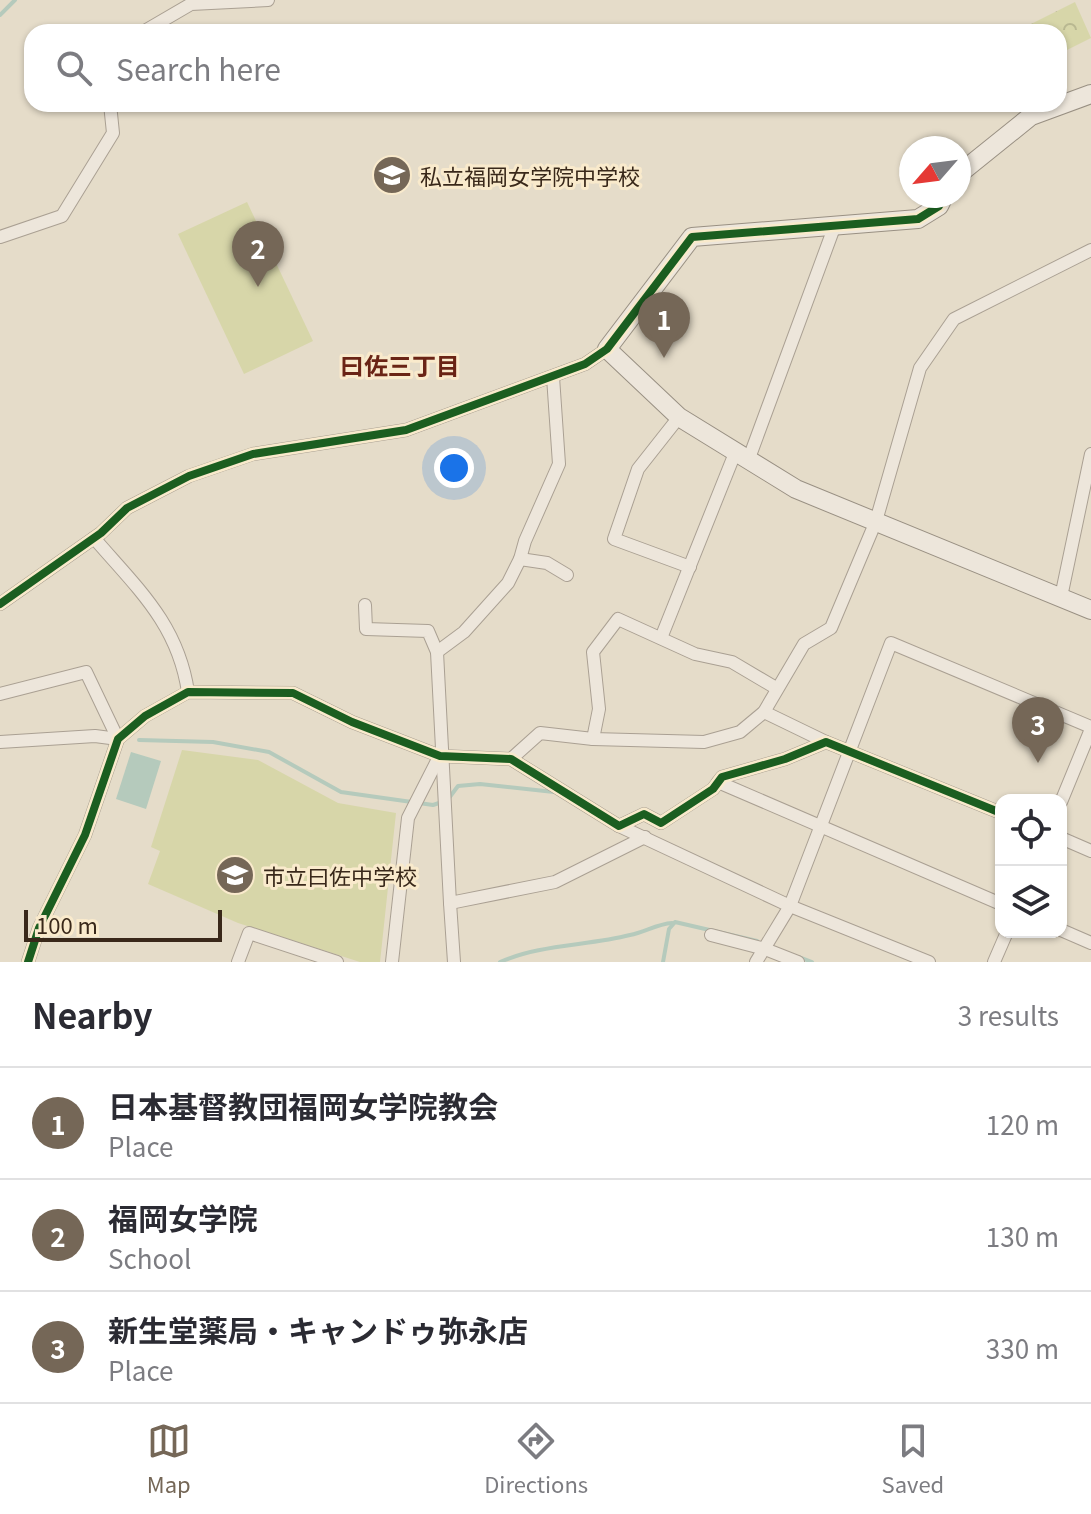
<!DOCTYPE html>
<html lang="en">
<head>
<meta charset="utf-8">
<style>
  :root { --surface:#fff; --page:#f2f2f3; --text:#2b2b33; --muted:#7c7c81; --line:#e1e1e2; --accent:#756757 }
  body { margin:0; font-family:Georgia,"Noto Sans JP",serif; background:var(--page); color:var(--text) }
  .controls { position:absolute; right:24px; bottom:24px; display:grid; overflow:hidden; border-radius:16px; box-shadow:0 2px 6px #0004 }
  .controls button { width:72px; height:72px; display:grid; place-items:center; padding:0; border:0; border-bottom:2px solid var(--line); background:var(--surface); color:var(--text); font:40px sans-serif }
  .compass { position:absolute; left:899px; top:136px; width:72px; height:72px; border-radius:50%; background:var(--surface); box-shadow:0 2px 6px #0004; rotate:242deg }
  .scale { position:absolute; left:24px; bottom:20px; width:198px; box-sizing:border-box; padding-left:8px; border:4px solid #39281a; border-top:0; font-size:22px; line-height:28px; white-space:nowrap; color:#39281a; -webkit-text-stroke:6px #f9eacc; paint-order:stroke }
  .you { position:absolute; left:454px; top:468px; width:28px; height:28px; margin:-20px; border:6px solid #fff; border-radius:50%; background:#1a73e8; box-shadow:0 0 0 12px #1a73e833 }
  .badge { display:grid; place-items:center; width:52px; height:52px; border-radius:50%; background:var(--accent); color:#fff; font-size:26px; font-weight:700 }
  .pin { position:absolute; translate:-50% -66px; filter:drop-shadow(0 2px 4px #0008) }
  .pin::after { content:''; position:absolute; top:42px; width:28px; height:24px; background:inherit; clip-path:polygon(0 0,100% 0,50% 100%) }
  .list { margin:0; padding:0; list-style:none }
  h2 { display:flex; justify-content:space-between; align-items:center; height:104px; margin:0; padding:0 32px; font-size:34px }
  h2 small { font-size:26px; font-weight:400; color:var(--muted) }
  .list li { display:grid; grid-template-columns:52px 1fr auto; gap:24px; align-items:center; box-sizing:border-box; height:112px; padding:0 32px; border-top:2px solid var(--line) }
  .list b { display:block; font-size:30px; white-space:nowrap }
  .list p { margin:0; font-size:26px; white-space:nowrap; color:var(--muted) }
  .list em { font-size:26px; font-style:normal; color:var(--muted) }
  .icon { flex:none; width:44px; height:44px; fill:none; stroke:currentColor; stroke-width:2; stroke-linecap:round; stroke-linejoin:round }
  .map { position:relative; flex:none; width:1091px; height:962px; overflow:hidden }
  .search { position:absolute; background:var(--surface); box-shadow:0 2px 6px #0004; left:24px; right:24px; top:24px; height:88px; display:flex; align-items:center; gap:20px; box-sizing:border-box; padding:0 28px; border-radius:24px; color:var(--muted); font-size:30px }
  .sheet { height:440px; background:var(--surface) }
  nav { display:flex; justify-content:space-around; align-items:center; box-sizing:border-box; height:112px; border-top:2px solid var(--line); background:var(--surface); font-size:22px; color:var(--muted) }
  nav a { display:grid; justify-items:center; gap:4px }
  nav .on { color:var(--accent) }
  .map>svg:first-child { display:block }
  .forest { fill:url(#forest-crowns) }
  .pitch { fill:#d7d6a9 }
  .water { fill:#b5cabc }
  .lines { fill:none; stroke-linecap:round; stroke-linejoin:round }
  .stream { stroke:#b5cabc; stroke-width:4 }
  .street-casing { stroke:#aaa093; stroke-width:14 }
  .secondary-casing { stroke:#999083; stroke-width:20 }
  .street { stroke:#ede6db; stroke-width:12 }
  .secondary { stroke:#ede6db; stroke-width:18 }
  .cycleway-casing { stroke:#f9eacc; stroke-width:13 }
  .cycleway { stroke:#1b5e20; stroke-width:8 }
  .labels { text-anchor:middle; dominant-baseline:central; stroke-width:6; stroke-linejoin:round; paint-order:stroke }
  .poi-label { font-size:22px; fill:#39281a; stroke:#f9eacc; text-anchor:start }
  .neighbourhood-label { font-size:24px; font-weight:bold; fill:#6a2415; stroke:#f9eacc }
</style>
</head>
<body>
<div class="map">
<svg width="1091" height="962" viewBox="0 0 1091 962">
  <defs>
    <pattern id="forest-crowns" width="20" height="18" patternUnits="userSpaceOnUse" patternTransform="scale(2)"><rect width="20" height="18" fill="#d7d6a9"/><path d="M2 6a3 3 0 1 1 6 0M12 15a3 3 0 1 1 6 0" fill="none" stroke="#b9b891"/></pattern>
  </defs>
  <rect width="100%" height="100%" fill="#e5dcc9"/>
  <polygon class="forest" points="1075,2 1091,38 1059,54 1059,32 1030,32 1027,26"/>
  <g class="pitch">
    <polygon points="247,202 313,341 244,374 178,234"/>
    <polygon points="182,750 258,760 338,803 396,813 380,962 360,962 238,923 148,884 160,851 151,847"/>
  </g>
  <polygon class="water" points="131,752 161,761 146,809 116,799"/>
  <g class="lines">
    <g class="stream">
      <polyline points="0,15 15,0"/>
      <polyline points="139,740 213,742 269,752 341,792 433,805 442,802"/>
      <polyline points="449,798 458,786 480,784 554,792"/>
      <polyline points="799,957 812,962"/>
      <path d="M 500,962 C 541,944 587,946 630,935 C 645,932 657,924 672,923"/>
      <polyline points="663,962 669,929 675,922 757,941"/>
    </g>
    <defs>
      <g id="street">
        <polyline points="143,32 191,4 268,0"/>
        <polyline points="0,237 62,216 113,133 110,104"/>
        <polyline points="679,417 638,469 614,539 690,567"/>
        <polyline points="748,461 835,225"/>
        <path d="M 94,538 C 137,588 178,624 188,692"/>
        <polyline points="520,559 547,563 567,575"/>
        <polyline points="1061,597 1091,454"/>
        <polyline points="0,604 101,533 127,508 189,476 253,454 406,430 585,364 607,349"/>
        <polyline points="365,605 366,629 428,631 437,652 450,903 555,882 645,837"/>
        <polyline points="661,638 735,453"/>
        <polyline points="437,652 464,632 508,583 520,559 525,541 559,464 553,377"/>
        <polyline points="0,694 86,672 118,739"/>
        <polyline points="764,712 826,742"/>
        <polyline points="593,739 599,709 593,652 618,619 695,654 732,662 776,688"/>
        <polyline points="0,742 95,736 118,739"/>
        <polyline points="511,759 540,733 593,739 704,742 740,732 764,712 804,644 831,628 876,521 920,368 954,319 1091,250"/>
        <polyline points="718,782 1001,904"/>
        <polyline points="1061,802 1091,729"/>
        <polyline points="619,826 790,906 929,962"/>
        <polyline points="1061,838 1091,851"/>
        <polyline points="450,903 454,962"/>
        <polyline points="1061,930 1091,943"/>
        <polyline points="711,935 765,949 798,962"/>
        <polyline points="28,962 39,928 85,835 118,739 145,716 188,692 293,693 352,722 440,756 511,759 619,826 644,814 661,823 713,789 722,777 785,759 826,742 1001,813"/>
        <polyline points="238,962 249,933 337,962"/>
        <polyline points="392,962 408,818 438,759"/>
        <polyline points="756,962 790,906 891,643 1091,727"/>
        <polyline points="994,962 1007,932"/>
      </g>
      <g id="secondary">
        <polyline points="959,174 1031,116 1091,94"/>
        <polyline points="944,196 939,206 918,219 692,237 607,349 679,417 796,489 1091,610"/>
      </g>
    </defs>
    <use href="#street" class="street-casing"/>
    <use href="#secondary" class="secondary-casing"/>
    <use href="#street" class="street"/>
    <use href="#secondary" class="secondary"/>
    <defs>
      <g id="cycleway">
        <polyline points="0,604 101,533 127,508 189,476 253,454 406,430 585,364 607,349 692,237 918,219 939,206 944,196"/>
        <polyline points="28,962 39,928 85,835 118,739 145,716 188,692 293,693 352,722 440,756 511,759 619,826 644,814 661,823 713,789 722,777 785,759 826,742 1001,813"/>
      </g>
    </defs>
    <use href="#cycleway" class="cycleway-casing"/>
    <use href="#cycleway" class="cycleway"/>
  </g>
  <defs>
    <symbol id="school-disc" viewBox="-11 -11 22 22"><circle r="9.5" fill="#756757" stroke="#f9eacc"/><path d="M0-5L7-2L0 1L-7-2ZM-4 1L0 2.5L4 1V4Q0 6-4 4Z" fill="#fff"/></symbol>
  </defs>
  <g fill-rule="evenodd">
    <use href="#school-disc" x="370" y="153" width="44" height="44"/>
    <use href="#school-disc" x="213" y="853" width="44" height="44"/>
  </g>
  <g class="labels">
    <g class="poi-label">
      <text x="420" y="175">私立福岡女学院中学校</text>
      <text x="263" y="875">市立曰佐中学校</text>
    </g>
    <g class="neighbourhood-label">
      <text x="400" y="364">曰佐三丁目</text>
    </g>
  </g>
</svg>
<div class="controls">
<button><svg class="icon" aria-label="locate" viewBox="0 0 24 24"><circle cx="12" cy="12" r="6"/><path d="M12 2v4M12 18v4M2 12h4M18 12h4"/></svg></button>
<button><svg class="icon" aria-label="layers" viewBox="0 0 24 24"><path d="M12 4l9 5-9 5-9-5zM3 14l9 5 9-5"/></svg></button>
</div>
<svg class="compass" viewBox="-18 -18 36 36"><path d="M0-13l5 13h-10z" fill="#e53935"/><path d="M0 13l5-13h-10z" fill="#7c7c81"/></svg>
<div class="scale">100 m</div>
<div class="you"></div>
<div class="pin badge" style="left:664px;top:358px">1</div>
<div class="pin badge" style="left:258px;top:287px">2</div>
<div class="pin badge" style="left:1038px;top:763px">3</div>
<div class="search"><svg class="icon" aria-label="search" viewBox="0 0 24 24"><circle cx="10" cy="10" r="6"/><path d="M15 15l6 6"/></svg>Search here</div>
</div>
<section class="sheet">
<h2>Nearby<small>3 results</small></h2>
<ul class="list">
<li><span class="badge">1</span><div><b>日本基督教団福岡女学院教会</b><p>Place</p></div><em>120 m</em></li>
<li><span class="badge">2</span><div><b>福岡女学院</b><p>School</p></div><em>130 m</em></li>
<li><span class="badge">3</span><div><b>新生堂薬局・キャンドゥ弥永店</b><p>Place</p></div><em>330 m</em></li>
</ul>
</section>
<nav>
<a class="on"><svg class="icon" aria-label="map" viewBox="0 0 24 24"><path d="M3 6l6-2 6 2 6-2v14l-6 2-6-2-6 2zM9 4v14M15 6v14"/></svg>Map</a>
<a><svg class="icon" aria-label="directions" viewBox="0 0 24 24"><path d="M12 3l9 9-9 9-9-9zM9 14v-3h6M13 9l2 2-2 2"/></svg>Directions</a>
<a><svg class="icon" aria-label="saved" viewBox="0 0 24 24"><path d="M7 4h10v16l-5-4-5 4z"/></svg>Saved</a>
</nav>
</body>
</html>
